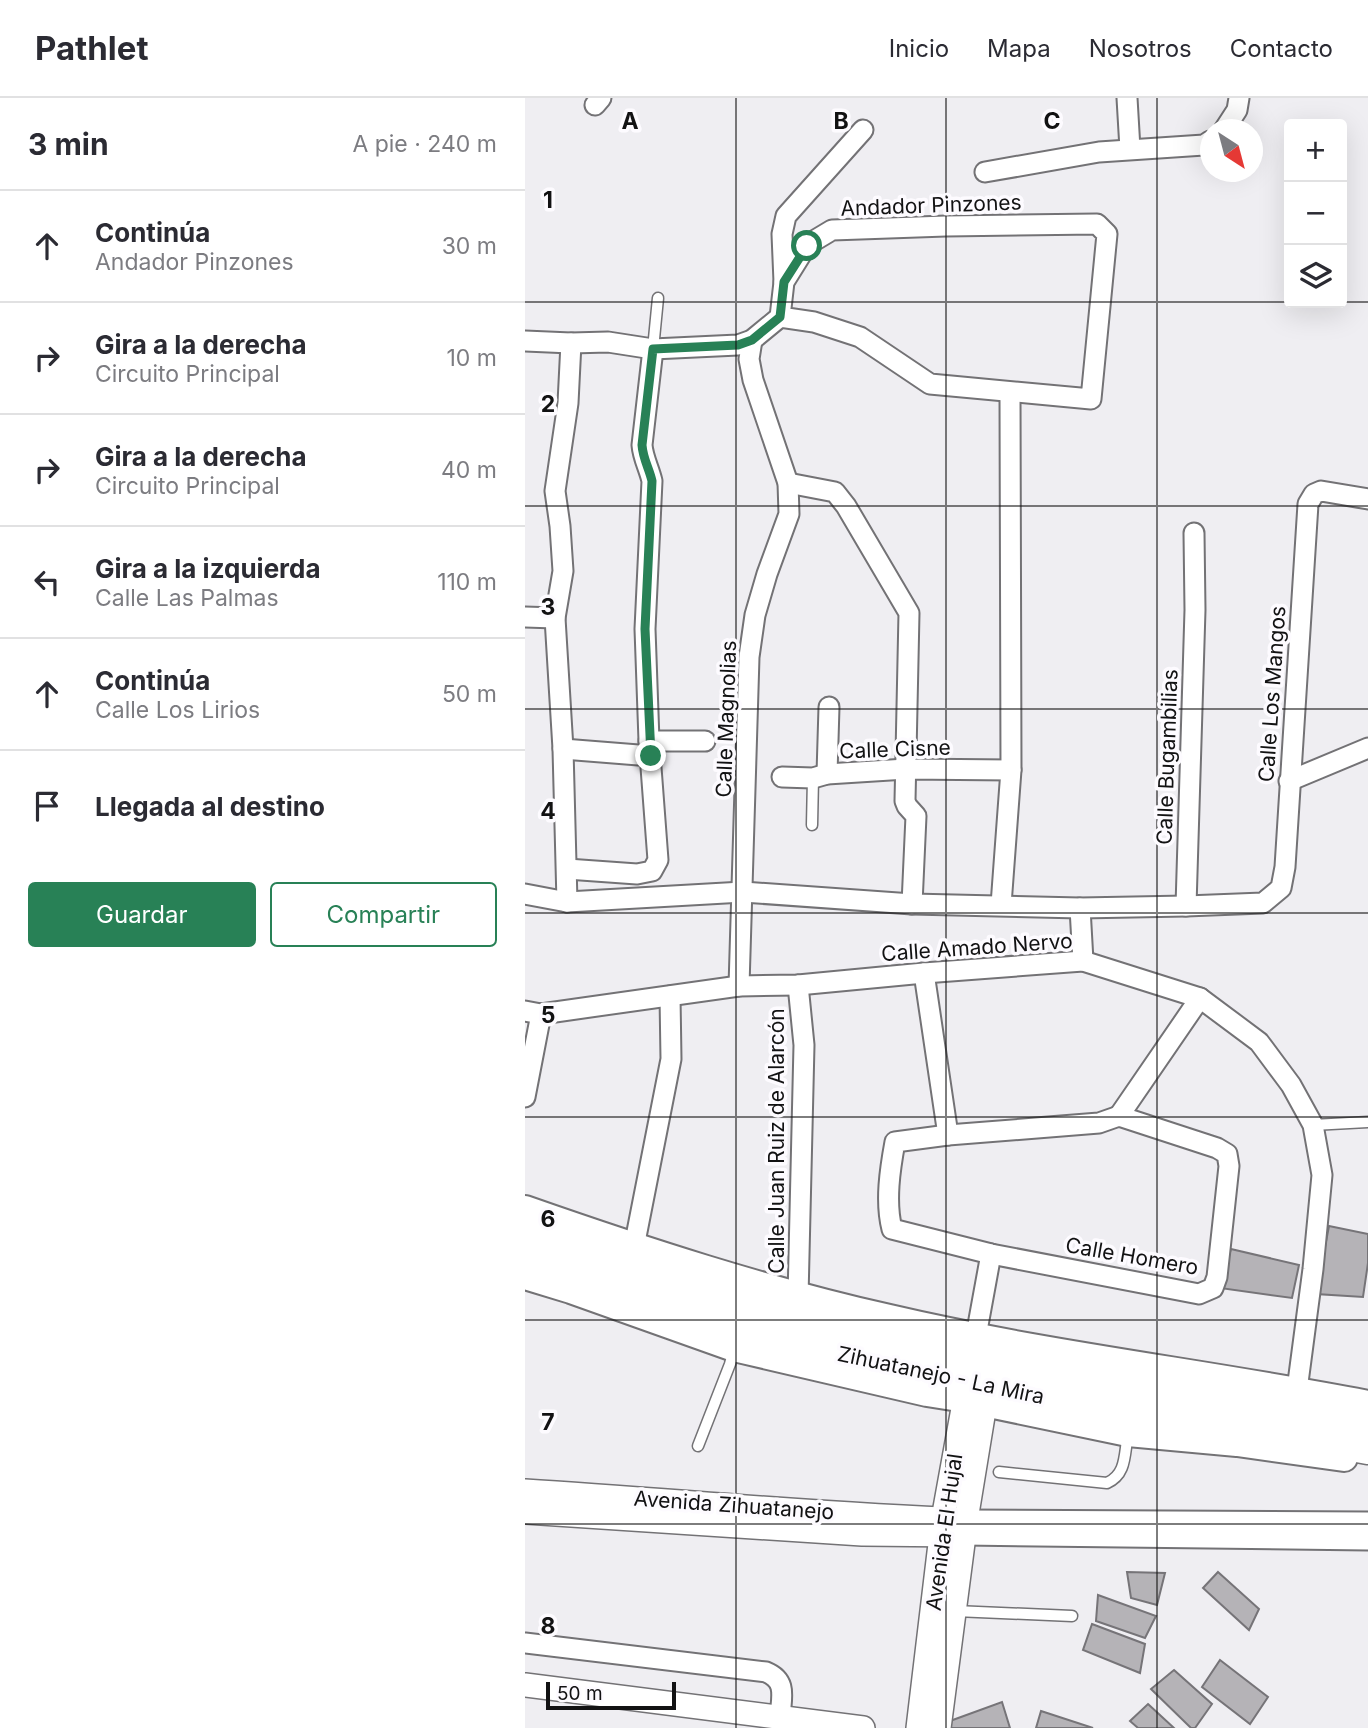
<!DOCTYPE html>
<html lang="es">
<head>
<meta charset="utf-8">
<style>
  :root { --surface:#fff; --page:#f7f7f7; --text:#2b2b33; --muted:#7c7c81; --line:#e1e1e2; --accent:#288156 }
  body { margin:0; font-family:Inter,sans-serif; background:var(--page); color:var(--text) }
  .controls { position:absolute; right:21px; top:21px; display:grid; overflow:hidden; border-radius:7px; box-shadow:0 7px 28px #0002 }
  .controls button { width:63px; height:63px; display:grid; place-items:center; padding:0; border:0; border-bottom:2px solid var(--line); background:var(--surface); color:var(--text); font:35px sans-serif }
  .compass { position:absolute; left:675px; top:21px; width:63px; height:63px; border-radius:50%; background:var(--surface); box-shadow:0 7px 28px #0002; rotate:144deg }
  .scale { position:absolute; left:21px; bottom:18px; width:130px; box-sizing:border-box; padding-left:7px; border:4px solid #121213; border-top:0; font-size:19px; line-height:24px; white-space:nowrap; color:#121213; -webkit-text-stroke:5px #fdfbff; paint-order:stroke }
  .stop { position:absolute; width:21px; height:21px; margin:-16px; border:5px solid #288156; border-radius:50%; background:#fff }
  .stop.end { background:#288156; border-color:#fff; box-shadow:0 2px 7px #0008 }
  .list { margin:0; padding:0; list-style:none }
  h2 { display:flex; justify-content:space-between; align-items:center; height:91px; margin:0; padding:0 28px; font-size:30px }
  h2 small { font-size:23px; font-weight:400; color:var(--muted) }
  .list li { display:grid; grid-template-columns:46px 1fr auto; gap:21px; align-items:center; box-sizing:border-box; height:112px; padding:0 28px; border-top:2px solid var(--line) }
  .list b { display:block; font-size:26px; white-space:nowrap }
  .list p { margin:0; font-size:23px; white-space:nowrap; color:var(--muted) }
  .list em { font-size:23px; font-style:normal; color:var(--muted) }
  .actions { display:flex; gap:14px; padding:21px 28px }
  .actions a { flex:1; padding:16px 0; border:2px solid var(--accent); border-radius:7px; text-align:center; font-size:24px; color:var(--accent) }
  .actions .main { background:var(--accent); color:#fff }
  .icon { flex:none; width:38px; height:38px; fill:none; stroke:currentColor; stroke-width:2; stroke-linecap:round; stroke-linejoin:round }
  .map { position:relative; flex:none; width:843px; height:1630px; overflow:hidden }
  header { display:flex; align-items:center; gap:42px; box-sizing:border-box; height:98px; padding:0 35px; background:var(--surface); border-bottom:2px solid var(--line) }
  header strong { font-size:33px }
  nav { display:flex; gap:38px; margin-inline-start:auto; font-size:24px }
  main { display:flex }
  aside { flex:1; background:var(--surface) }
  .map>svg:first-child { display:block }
  .building { fill:#b5b3b7; stroke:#767478; stroke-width:2 }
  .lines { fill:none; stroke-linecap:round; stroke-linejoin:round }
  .service-casing { stroke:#737275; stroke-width:13 }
  .minor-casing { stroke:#737275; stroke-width:23 }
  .tertiary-casing { stroke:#737275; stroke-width:26 }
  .secondary-casing { stroke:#737275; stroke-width:30 }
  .trunk-casing { stroke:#737275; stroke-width:35 }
  .service { stroke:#fff; stroke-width:10 }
  .minor { stroke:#fff; stroke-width:19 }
  .tertiary { stroke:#fff; stroke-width:23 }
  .secondary { stroke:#fff; stroke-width:26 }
  .trunk { stroke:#fff; stroke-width:32 }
  .route { stroke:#288156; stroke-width:9 }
  .grid { fill:none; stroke:#121213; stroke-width:2; stroke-opacity:0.55 }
  .labels { text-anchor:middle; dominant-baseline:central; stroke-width:7; stroke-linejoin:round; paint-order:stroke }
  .street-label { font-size:21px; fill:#121213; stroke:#fdfbff }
  .grid-label { font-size:23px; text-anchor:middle; font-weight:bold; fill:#121213; stroke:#fdfbff; stroke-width:7; stroke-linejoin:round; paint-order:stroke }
</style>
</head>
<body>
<header>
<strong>Pathlet</strong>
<nav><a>Inicio</a><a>Mapa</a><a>Nosotros</a><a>Contacto</a></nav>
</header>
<main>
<aside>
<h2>3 min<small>A pie · 240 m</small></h2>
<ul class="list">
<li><svg class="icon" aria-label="ahead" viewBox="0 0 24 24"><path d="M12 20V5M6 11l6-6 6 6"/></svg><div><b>Continúa</b><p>Andador Pinzones</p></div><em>30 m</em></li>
<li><svg class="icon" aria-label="right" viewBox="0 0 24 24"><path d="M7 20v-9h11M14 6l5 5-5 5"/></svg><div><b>Gira a la derecha</b><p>Circuito Principal</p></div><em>10 m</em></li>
<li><svg class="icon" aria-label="right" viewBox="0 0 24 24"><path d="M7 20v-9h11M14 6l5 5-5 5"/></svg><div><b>Gira a la derecha</b><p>Circuito Principal</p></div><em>40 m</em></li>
<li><svg class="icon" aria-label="left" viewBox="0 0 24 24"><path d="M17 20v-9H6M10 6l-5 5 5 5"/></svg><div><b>Gira a la izquierda</b><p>Calle Las Palmas</p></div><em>110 m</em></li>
<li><svg class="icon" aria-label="ahead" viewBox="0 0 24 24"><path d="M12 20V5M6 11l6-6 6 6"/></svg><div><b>Continúa</b><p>Calle Los Lirios</p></div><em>50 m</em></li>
<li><svg class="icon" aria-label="arrive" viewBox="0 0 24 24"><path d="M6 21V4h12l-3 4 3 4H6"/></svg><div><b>Llegada al destino</b></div></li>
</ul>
<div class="actions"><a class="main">Guardar</a><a>Compartir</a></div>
</aside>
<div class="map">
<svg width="843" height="1630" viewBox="0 0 843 1630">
  <rect width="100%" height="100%" fill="#efeef2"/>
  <g class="building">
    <polygon points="804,1128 843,1136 843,1165 838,1199 791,1196"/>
    <polygon points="706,1151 774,1167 767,1200 695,1190"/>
    <polygon points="602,1474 640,1475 632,1507 606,1500"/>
    <polygon points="693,1474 734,1511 724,1532 678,1490"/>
    <polygon points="573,1497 631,1518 620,1540 571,1523"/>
    <polygon points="567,1526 620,1546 615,1575 558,1552"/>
    <polygon points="695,1562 743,1599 725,1626 677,1589"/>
    <polygon points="649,1572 687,1606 670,1630 666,1630 626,1591"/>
    <polygon points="477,1604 485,1630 426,1630 425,1623"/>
    <polygon points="623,1606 649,1630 613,1630 605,1623"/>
    <polygon points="516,1613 568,1630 511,1630"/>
  </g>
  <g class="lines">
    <defs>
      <g id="service">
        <polyline points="128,251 133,200"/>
        <polyline points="287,727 288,680"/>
        <polyline points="788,1027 843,1024"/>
        <polyline points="173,1348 205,1266 209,1251"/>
        <path d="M 474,1374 L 582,1385 C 602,1376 599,1356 603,1336"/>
        <polyline points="430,1513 547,1518"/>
      </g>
      <g id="minor">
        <polyline points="602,0 605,51"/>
        <polyline points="70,7 76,0"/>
        <polyline points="699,32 712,12 714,0"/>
        <polyline points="460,74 574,54 679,47 685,43"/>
        <polyline points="259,184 257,136 261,118 338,32"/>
        <polyline points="0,243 46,245 83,244 128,251 213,247 227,242 255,219 289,224 335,239 405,286 566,301 582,136 572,126 421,128 307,132 282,147 259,184 255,219"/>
        <polyline points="263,385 310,394 321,408 384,515 380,703 382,708 391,718 387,806"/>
        <polyline points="0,519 30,520"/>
        <polyline points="124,643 180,643"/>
        <polyline points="38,651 126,658"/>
        <polyline points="302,676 304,609"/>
        <polyline points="257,679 288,680 302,676 381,671 486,672"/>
        <polyline points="764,683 843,650"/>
        <path d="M 42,771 L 112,776 L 127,773 L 133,762 L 124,643 L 120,531 L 127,383 C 124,370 118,360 117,347 L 128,251"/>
        <polyline points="0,796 42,804 218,794 387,806 555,810 661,808 738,805 756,790 760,769 783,406 789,396 796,393 843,401"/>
        <polyline points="42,804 38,651 30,520 38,473 35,428 30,393 43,305 46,245"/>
        <polyline points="476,807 486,672 485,295"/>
        <polyline points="661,808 670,512 669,435"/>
        <polyline points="555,810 558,863"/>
        <polyline points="399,875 423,1037"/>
        <polyline points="273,887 279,947 273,1199"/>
        <polyline points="214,888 224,559 230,517 242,476 264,416 263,385 228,282 224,261 227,242"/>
        <polyline points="0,913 16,916 214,888 273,887 399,875 558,863 675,900 734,944 766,987 788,1027 797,1077 788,1171 772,1292"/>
        <polyline points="0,999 16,916"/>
        <path d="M 594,1018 L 692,1050 L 702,1056 L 704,1068 L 692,1179 L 688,1190 L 674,1196 L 466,1156 L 367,1131 C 360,1104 365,1071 370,1044 L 423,1037 L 574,1025 Z"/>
        <polyline points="594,1018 675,900"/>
        <polyline points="109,1149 146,961 145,898"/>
        <polyline points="451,1238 466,1156"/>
        <polyline points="441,1422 843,1424"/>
        <polyline points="439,1437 843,1442"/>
        <path d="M 0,1545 L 241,1574 C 263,1583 256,1600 255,1620"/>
      </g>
      <g id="tertiary">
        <path d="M 0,1393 C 147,1402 294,1417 441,1422"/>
        <polyline points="0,1414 337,1436 439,1437"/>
        <polyline points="0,1587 338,1630"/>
        <polyline points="393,1630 418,1421 443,1283"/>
        <polyline points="414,1630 441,1422 460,1306 466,1287"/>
      </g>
      <g id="secondary">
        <path d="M 0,1111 C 120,1153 240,1192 364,1220 C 522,1257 684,1275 843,1306"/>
        <polyline points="0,1178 46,1192 209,1250 402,1295 440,1301 603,1335 712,1345 819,1360"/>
      </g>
      <g id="trunk">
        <polyline points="0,1132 99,1168 273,1222 448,1257 843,1324"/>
        <polyline points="0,1157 188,1224 253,1242 411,1279 631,1317 751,1333 843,1350"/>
      </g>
    </defs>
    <use href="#service" class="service-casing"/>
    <use href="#minor" class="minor-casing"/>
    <use href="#tertiary" class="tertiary-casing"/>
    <use href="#secondary" class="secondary-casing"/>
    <use href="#trunk" class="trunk-casing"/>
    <use href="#service" class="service"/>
    <use href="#minor" class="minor"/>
    <use href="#tertiary" class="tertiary"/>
    <use href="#secondary" class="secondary"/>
    <use href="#trunk" class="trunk"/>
  </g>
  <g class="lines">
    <path class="route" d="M 126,658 L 120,531 L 127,383 C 124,370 118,361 117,347 L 128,251 L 213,247 L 227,242 L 255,219 L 259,184 L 282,148"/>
  </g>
  <path class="grid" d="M 211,0 L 211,1630M 421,0 L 421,1630M 632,0 L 632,1630M 0,204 L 764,204M 817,204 L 843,204M 0,408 L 843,408M 0,611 L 843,611M 0,815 L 843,815M 0,1019 L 843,1019M 0,1222 L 843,1222M 0,1426 L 843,1426"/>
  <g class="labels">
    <g class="street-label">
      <text transform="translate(406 107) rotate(-2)">Andador Pinzones</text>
      <text transform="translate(747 596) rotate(-86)">Calle Los Mangos</text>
      <text transform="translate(201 621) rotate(-88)">Calle Magnolias</text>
      <text transform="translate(370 651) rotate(-2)">Calle Cisne</text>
      <text transform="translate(642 659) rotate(-88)">Calle Bugambilias</text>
      <text transform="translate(452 849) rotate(-4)">Calle Amado Nervo</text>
      <text transform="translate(251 1043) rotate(-90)">Calle Juan Ruiz de Alarcón</text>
      <text transform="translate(607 1158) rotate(10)">Calle Homero</text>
      <text transform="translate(416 1277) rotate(12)">Zihuatanejo - La Mira</text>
      <text transform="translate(209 1407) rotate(4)">Avenida Zihuatanejo</text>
      <text transform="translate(419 1434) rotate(-82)">Avenida El Hujal</text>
    </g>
  </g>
  <g class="grid-label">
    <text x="105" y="31">A</text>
    <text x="316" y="31">B</text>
    <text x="527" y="31">C</text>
    <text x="23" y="110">1</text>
    <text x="23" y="314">2</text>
    <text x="23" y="517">3</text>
    <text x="23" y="721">4</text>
    <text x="23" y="925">5</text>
    <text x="23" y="1129">6</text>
    <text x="23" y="1332">7</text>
    <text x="23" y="1536">8</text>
  </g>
</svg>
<div class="controls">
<button>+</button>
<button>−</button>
<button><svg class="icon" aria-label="layers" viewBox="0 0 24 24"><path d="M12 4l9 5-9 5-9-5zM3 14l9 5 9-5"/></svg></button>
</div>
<svg class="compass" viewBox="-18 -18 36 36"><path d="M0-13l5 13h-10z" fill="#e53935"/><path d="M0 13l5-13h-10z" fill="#7c7c81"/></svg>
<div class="scale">50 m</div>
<div class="stop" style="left:282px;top:148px"></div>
<div class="stop end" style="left:126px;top:658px"></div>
</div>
</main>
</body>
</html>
